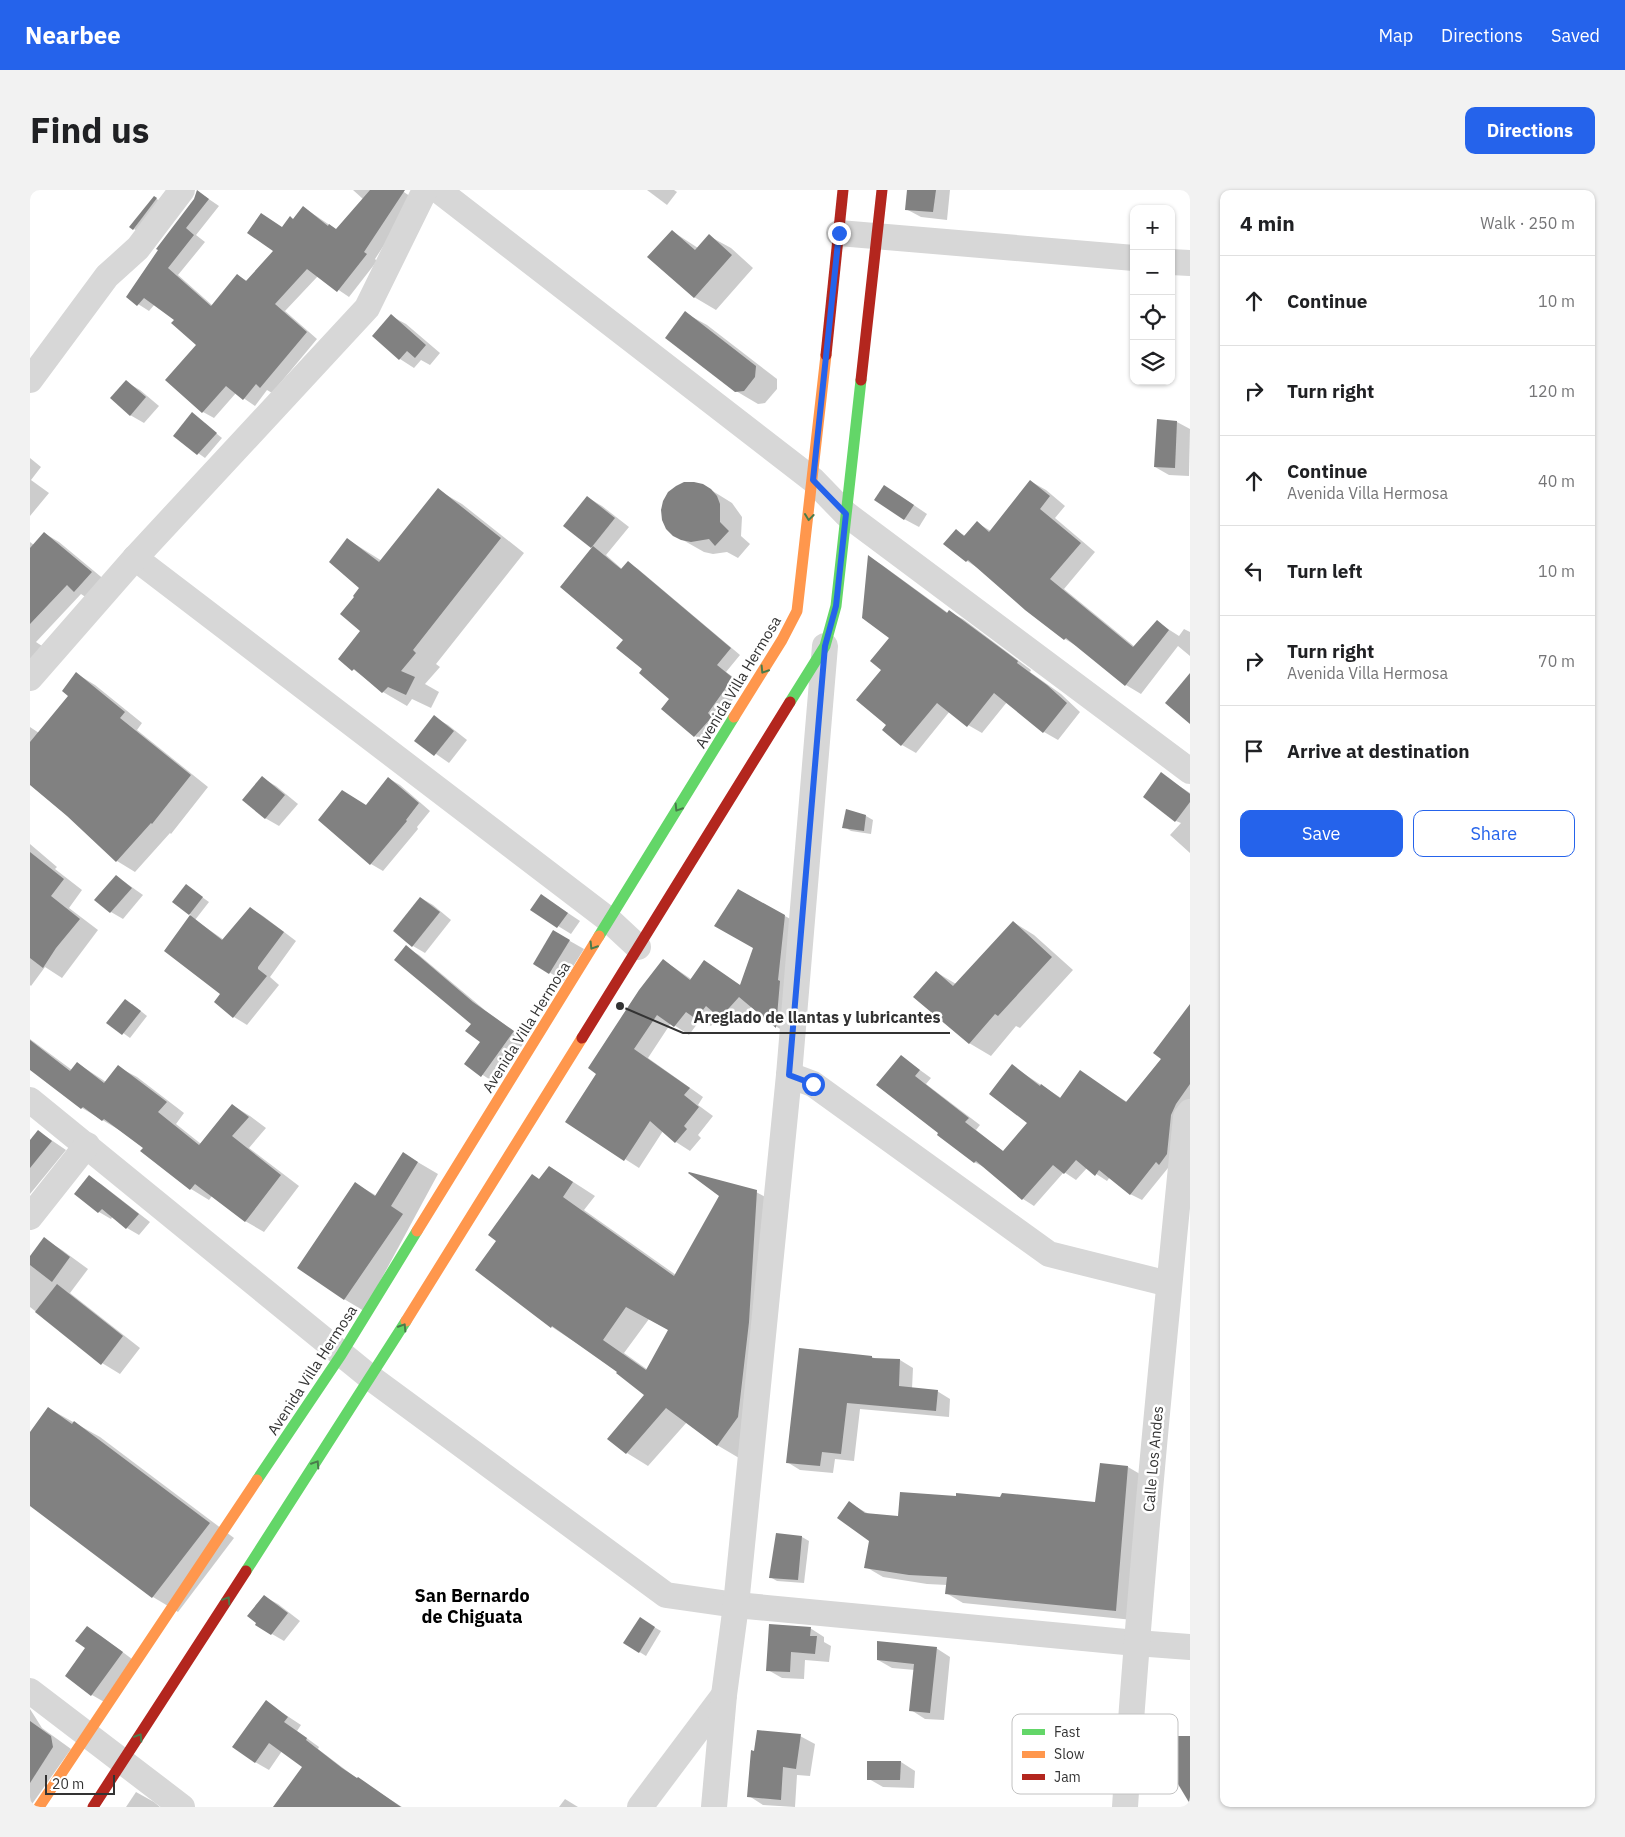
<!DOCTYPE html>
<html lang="en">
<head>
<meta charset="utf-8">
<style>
  :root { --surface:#fff; --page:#f2f2f2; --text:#202124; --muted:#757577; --line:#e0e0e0; --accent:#2563eb }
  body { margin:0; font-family:"IBM Plex Sans",sans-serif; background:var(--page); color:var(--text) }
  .controls { position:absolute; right:15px; top:15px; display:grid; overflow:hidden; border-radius:10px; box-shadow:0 1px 4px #0004 }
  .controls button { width:45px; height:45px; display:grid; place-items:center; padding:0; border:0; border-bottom:1px solid var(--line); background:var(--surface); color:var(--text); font:25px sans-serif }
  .scale { position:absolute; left:15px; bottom:12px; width:70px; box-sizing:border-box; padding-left:5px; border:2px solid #333; border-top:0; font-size:14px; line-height:18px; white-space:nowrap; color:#333; -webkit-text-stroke:4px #fff; paint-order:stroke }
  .stop { position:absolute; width:15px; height:15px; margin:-11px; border:4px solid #2563eb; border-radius:50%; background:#fff }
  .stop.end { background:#2563eb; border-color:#fff; box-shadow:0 1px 5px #0008 }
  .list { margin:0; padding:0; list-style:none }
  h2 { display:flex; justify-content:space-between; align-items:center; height:65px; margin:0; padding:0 20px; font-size:21px }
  h2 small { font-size:16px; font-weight:400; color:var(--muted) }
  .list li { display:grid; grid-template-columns:32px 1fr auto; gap:15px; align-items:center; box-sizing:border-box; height:90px; padding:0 20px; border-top:1px solid var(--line) }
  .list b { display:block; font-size:19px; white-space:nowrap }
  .list p { margin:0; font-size:16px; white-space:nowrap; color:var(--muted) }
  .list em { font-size:16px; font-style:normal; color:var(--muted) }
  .actions { display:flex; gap:10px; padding:15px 20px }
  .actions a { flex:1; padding:11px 0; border:1px solid var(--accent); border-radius:10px; text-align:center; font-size:18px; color:var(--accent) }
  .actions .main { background:var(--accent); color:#fff }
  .icon { flex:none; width:28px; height:28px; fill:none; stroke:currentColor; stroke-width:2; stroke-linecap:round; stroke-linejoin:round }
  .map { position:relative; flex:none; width:1160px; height:1617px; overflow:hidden; border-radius:10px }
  header { display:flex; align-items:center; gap:30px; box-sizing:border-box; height:70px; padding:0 25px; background:var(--accent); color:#fff }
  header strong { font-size:24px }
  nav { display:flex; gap:28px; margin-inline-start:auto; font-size:18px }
  .intro { display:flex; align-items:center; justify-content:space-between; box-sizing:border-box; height:120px; padding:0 30px }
  h1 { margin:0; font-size:35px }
  .button { padding:12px 22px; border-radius:10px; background:var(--accent); color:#fff; font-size:18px; font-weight:700 }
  main { display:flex; gap:30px; padding:0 30px }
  aside { flex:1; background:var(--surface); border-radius:10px; box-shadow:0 1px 4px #0004 }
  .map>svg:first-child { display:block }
  .shadow { fill:#0003; fill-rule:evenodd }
  .building { fill:#818181; fill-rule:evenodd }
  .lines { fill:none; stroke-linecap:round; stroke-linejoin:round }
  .street { stroke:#d7d7d7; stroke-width:26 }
  .fast { stroke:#63d668; stroke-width:11 }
  .slow { stroke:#ff974d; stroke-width:11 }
  .jam { stroke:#b3261e; stroke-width:11 }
  .oneway { stroke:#497c4b }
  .route { stroke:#2563eb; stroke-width:6 }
  .labels { text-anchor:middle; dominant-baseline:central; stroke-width:5; stroke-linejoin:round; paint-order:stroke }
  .street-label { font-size:15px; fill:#333; stroke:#fff }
  .quarter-label { font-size:18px; font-weight:bold; fill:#000; stroke:#fff }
  .key { fill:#fff; stroke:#c2c2c2; stroke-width:1 }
  .key-label { font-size:14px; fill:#333 }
  .leader { fill:none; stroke:#333; stroke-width:2 }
  .callout-dot { fill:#333; stroke:#fff; stroke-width:2 }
  .callout-label { font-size:16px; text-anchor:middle; font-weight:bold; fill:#333; stroke:#fff; stroke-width:5; stroke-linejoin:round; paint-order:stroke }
</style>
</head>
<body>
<header>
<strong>Nearbee</strong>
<nav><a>Map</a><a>Directions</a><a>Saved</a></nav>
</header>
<div class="intro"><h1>Find us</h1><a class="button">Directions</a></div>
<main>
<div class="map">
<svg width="1160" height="1617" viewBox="0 0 1160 1617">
  <rect width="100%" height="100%" fill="#fff"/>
  <g class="shadow">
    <polygon points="323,0 371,0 384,9 345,69 347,71 319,107 288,86 255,121 287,149 242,203 237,200 225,216 206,203 184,228 173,222 167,155 146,130 125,114 119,121 97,107 165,10 167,1 189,16 166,45 175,52 148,85 183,116 207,85 217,91 245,61 253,38 264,30 273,17 307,40 333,9"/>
    <polygon points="617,0 644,0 647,2 637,15"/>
    <polygon points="878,0 920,0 917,30 891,27 876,19"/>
    <polygon points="125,8 133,13 110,43 104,39"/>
    <polygon points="642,41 668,58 679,46 701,58 723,78 686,120 664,107"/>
    <polygon points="655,123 677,135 747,189 747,199 735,213 728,214 706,201"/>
    <polygon points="361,126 376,134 410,163 400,175 391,170 384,178 370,169 343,146"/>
    <polygon points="96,192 110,200 129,216 114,233 100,225"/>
    <polygon points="162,224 192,248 175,268 144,246"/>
    <polygon points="1128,231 1147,232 1160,239 1159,286 1139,285 1125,277"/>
    <polygon points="0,268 11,277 1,290 19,303 0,326"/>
    <polygon points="1000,291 1016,300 1035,316 1025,328 1065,362 1034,399 1105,457 1127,432 1149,446 1154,439 1160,442 1160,466 1148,456 1111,504 1096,495 1050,458 1035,449 951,380 937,371 926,341 936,346 947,333 961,341"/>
    <polygon points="673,295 702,313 712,327 711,346 720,354 708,368 697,362 683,364 674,362 644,345"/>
    <polygon points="408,300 432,314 494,363 406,474 410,477 395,494 409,502 401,518 382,509 377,516 353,502 310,469 332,441 331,397 317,349 352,371"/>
    <polygon points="869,305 897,324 889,337 874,329"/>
    <polygon points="557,307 572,316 599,337 576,365 592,379 598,373 608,379 710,465 696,482 713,494 675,552 665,546 633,519 641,509 614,479 595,450 563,358 535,336"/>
    <polygon points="14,343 29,352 76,391 60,410 51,404 6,452 15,458 0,478 0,352 4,355"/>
    <polygon points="839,367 852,375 918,423 919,422 933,429 1001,480 1000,482 1031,504 1050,522 1028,550 1014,542 977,512 952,543 938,535 920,521 886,563 872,555 854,540 858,535 852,479 861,448"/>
    <polygon points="47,484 65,495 112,533 107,540 178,597 141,644 140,643 105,682 87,671 38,625 0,594 0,537 9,543 40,506"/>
    <polygon points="404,527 418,535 437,550 419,573 386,550"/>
    <polygon points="1131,584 1160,603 1160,663 1140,645 1151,633 1146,631"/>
    <polygon points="232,588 246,596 268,614 249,636 235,628"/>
    <polygon points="358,588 370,595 400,621 387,637 388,639 353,681 341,674 289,630 337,616"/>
    <polygon points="836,626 843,630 841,644 821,641 814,637"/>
    <polygon points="0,654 27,677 25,679 52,700 39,718 68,740 32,788 15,777 1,796 0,795"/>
    <polygon points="86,686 113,705 93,729 81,722 66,710"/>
    <polygon points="162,700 179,712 165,730 194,750 220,718 233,726 266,751 240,787 249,795 217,835 204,827 185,812 192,804 135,761 161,725 143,712"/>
    <polygon points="511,705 550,731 541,744 502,720"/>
    <polygon points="391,708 403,715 421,730 395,763 383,756"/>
    <polygon points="755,726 769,734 760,845 747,837 722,816 705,835 689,826 681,836 670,830 659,845 641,833 618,868 673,907 668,915 683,926 668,945 671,948 660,961 646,952 633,941 609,978 537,932 568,884 633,770 661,789 675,772 711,796"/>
    <polygon points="983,732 1004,745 1043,780 990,838 986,836 961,866 939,853 906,782 926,794"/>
    <polygon points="524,742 554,759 534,791 505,774"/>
    <polygon points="376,757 389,765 456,821 496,850 465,893 436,874 452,852 442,834"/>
    <polygon points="102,814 117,826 100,848 78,832"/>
    <polygon points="1160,816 1160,917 1138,978 1112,1010 1100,1004 1080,987 1077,991 1057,978 1046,990 1034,982 1004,1016 993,1009 956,978 944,972 910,943 872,867 901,888 896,894 950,935 946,940 974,962 999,933 982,876 1031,908 1050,882 1097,912 1132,868"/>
    <polygon points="0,849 42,880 47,873 76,892 88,877 107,887 154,923 146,934 171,954 202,915 220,926 236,938 219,958 269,996 234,1042 215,1031 182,1006 179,1010 161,999 112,961 114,958 91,941 52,918 0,878"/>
    <polygon points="8,941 36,960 0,1004 0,952"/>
    <polygon points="374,964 408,984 334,1121 314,1109 326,994 347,1006"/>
    <path d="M 520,977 L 565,1006 L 554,1020 L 646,1085 L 726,1002 L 749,1014 L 709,1268 L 687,1255 L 657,1232 L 618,1276 L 597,1263 L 616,1205 L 589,1181 L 522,1137 L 446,1080 ZM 619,1129 L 639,1140 L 618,1180 L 594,1163 Z"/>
    <polygon points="59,987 71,994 120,1032 109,1045 97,1038 83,1026 81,1029 69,1022 46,1004"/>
    <polygon points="14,1049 32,1060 58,1079 40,1103 110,1158 90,1184 72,1173 0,1117 0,1068"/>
    <polygon points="770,1160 842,1167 846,1169 870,1170 883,1178 882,1199 907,1201 920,1209 919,1227 830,1219 824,1271 805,1269 803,1283 770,1280 757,1272"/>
    <polygon points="18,1218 70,1247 204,1348 148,1422 123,1407 0,1315 0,1244"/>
    <polygon points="1098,1277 1115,1287 1103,1430 933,1413 916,1403 917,1395 897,1394 853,1387 836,1377 840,1351 819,1313 839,1324 869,1327 927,1307 1066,1313"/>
    <polygon points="747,1345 772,1347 779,1351 774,1393 747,1391 740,1387"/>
    <polygon points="235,1407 248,1414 270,1431 254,1451 242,1444"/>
    <polygon points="610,1429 631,1441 616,1466 595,1453"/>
    <polygon points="57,1438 71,1446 106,1472 76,1513 62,1505 57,1458"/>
    <polygon points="780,1438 794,1447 794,1452 801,1456 799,1472 775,1470 774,1489 752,1488 738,1480"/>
    <polygon points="906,1458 920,1467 914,1530 895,1529 881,1520 885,1480 862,1478 848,1470"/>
    <polygon points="236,1512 271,1535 267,1541 289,1557 288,1559 325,1587 372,1617 252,1617 274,1577 252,1561 239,1580 225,1572"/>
    <polygon points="0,1519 12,1538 41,1559 0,1617"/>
    <polygon points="770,1546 785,1554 780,1586 767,1585 765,1617 733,1615 719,1606"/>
    <polygon points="871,1572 885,1581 884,1598 853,1597 839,1589"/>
    <polygon points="106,1602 124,1612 130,1617 96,1617"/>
    <polygon points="535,1609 548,1617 529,1617"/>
  </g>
  <g class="building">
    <polygon points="167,0 179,9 156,38 164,45 138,78 181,116 207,84 216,91 243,61 217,43 231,23 252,37 260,26 263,29 273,16 298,36 299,34 306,39 340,0 375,0 334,62 337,64 307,102 277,79 245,114 277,142 230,198 226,194 213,210 196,196 172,223 135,190 166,155 141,133 144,130 114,108 107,116 96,107 128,60 126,59 164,9"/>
    <polygon points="877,0 906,0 903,22 875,20"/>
    <polygon points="124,6 127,8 103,40 99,37"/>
    <polygon points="642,40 665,60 679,44 702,65 664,108 617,67"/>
    <polygon points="655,121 726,176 725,187 714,201 705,202 635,148"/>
    <polygon points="361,124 396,155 385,168 377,161 369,170 342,146"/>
    <polygon points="96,190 116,207 100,226 80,208"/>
    <polygon points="162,222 187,243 167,265 143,246"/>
    <polygon points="1127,229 1147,231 1145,278 1124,277"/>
    <polygon points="1000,290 1020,306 1010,319 1051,353 1020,389 1103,457 1127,430 1139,440 1095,496 1036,448 1034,450 995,420 938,370 936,372 913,354 926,339 934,346 947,331 959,342"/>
    <polygon points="654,292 664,292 673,294 681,299 687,306 690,314 690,332 699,341 685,356 679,349 661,352 651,350 643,346 636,339 632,330 631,320 633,311 638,302 646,296"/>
    <polygon points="854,295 884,315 874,330 844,310"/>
    <polygon points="408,298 471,348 383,460 386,463 371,481 385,487 376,505 358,497 352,503 324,479 322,481 308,469 330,441 310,424 324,407 323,406 329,398 299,372 317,348 349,372"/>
    <polygon points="557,306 585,328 561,358 533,336"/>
    <polygon points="14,342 62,382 44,402 37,395 0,434 0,358"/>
    <polygon points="563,356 591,379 598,371 701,458 687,475 703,488 678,523 682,527 664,547 631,519 639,509 609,483 612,479 586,458 593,450 530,397"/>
    <polygon points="838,365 917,423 919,420 957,448 988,471 987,473 1017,495 1037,513 1013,543 964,503 937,537 907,513 871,556 852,540 856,535 826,510 851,480 840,471 859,448 832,428"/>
    <polygon points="46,482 95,522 90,528 161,585 122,634 121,633 86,672 37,626 0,595 0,552 38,506 32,501"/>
    <polygon points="1160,483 1160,534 1135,513"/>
    <polygon points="404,525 424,541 404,566 384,551"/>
    <polygon points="1131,582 1160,604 1160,612 1145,632 1113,607"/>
    <polygon points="232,586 255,605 235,629 212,610"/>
    <polygon points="358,587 389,613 376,630 377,631 340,675 288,630 312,600 336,615"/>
    <polygon points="816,619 836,625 834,641 812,638"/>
    <polygon points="0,662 34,689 21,706 50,729 26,758 13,778 0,768"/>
    <polygon points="86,685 102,698 80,723 64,710"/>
    <polygon points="156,694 173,707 159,725 142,712"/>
    <polygon points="708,699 755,725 748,790 750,791 746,838 709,807 690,828 676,816 666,829 656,822 644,837 627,825 604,859 660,898 654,905 669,917 654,936 657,939 645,953 620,931 594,971 535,932 566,884 558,878 609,800 633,769 660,790 674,770 710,795 723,758 684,736"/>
    <polygon points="511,704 538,723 527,738 500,720"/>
    <polygon points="390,707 410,722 382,757 363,741"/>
    <polygon points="220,717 254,742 228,777 228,779 237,786 203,828 184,812 190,804 134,761 160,725 192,750"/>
    <polygon points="983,731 1022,767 968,826 965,824 939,854 883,807 906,781 923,796"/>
    <polygon points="523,740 540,750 519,784 503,774"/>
    <polygon points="376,755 443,812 484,841 451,887 434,874 450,852 435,841 441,834 364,770"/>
    <polygon points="95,809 111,821 92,845 76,833"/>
    <polygon points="1160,814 1160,894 1146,914 1141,925 1137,964 1129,975 1126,972 1100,1005 1069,980 1065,986 1046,970 1034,984 1023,975 992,1010 946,971 944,973 907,945 908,943 846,895 871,865 890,880 885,886 939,928 935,932 973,961 997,933 959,904 982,874 1010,896 1011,894 1030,908 1050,880 1096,912 1131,869 1123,863"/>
    <polygon points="0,850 40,881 47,872 74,893 88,875 137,912 128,922 169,955 202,914 219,927 202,946 251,985 215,1032 165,994 160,1000 110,961 113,958 74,929 72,931 53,917 51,919 0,880"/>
    <polygon points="8,940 22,951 0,978 0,950"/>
    <polygon points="373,962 388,972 361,1016 373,1024 314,1110 267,1078 325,992 345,1006"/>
    <path d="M 519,976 L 543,992 L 533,1007 L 644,1086 L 689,1006 L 658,983 L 659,982 L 727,1000 L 719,1132 L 708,1227 L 687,1256 L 636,1218 L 596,1264 L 577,1249 L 614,1205 L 586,1183 L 587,1182 L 522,1136 L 521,1138 L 445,1080 L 466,1051 L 458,1045 L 502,984 L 509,989 ZM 596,1117 L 638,1140 L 616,1180 L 573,1150 Z"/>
    <polygon points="59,985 109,1024 96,1039 72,1019 68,1023 44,1004"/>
    <polygon points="14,1047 40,1067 22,1092 0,1075 0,1066"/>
    <polygon points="27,1094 93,1146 71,1175 5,1122"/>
    <polygon points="769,1158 842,1166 842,1168 870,1169 869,1196 908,1200 906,1221 817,1213 811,1264 792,1262 790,1276 756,1273"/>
    <polygon points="18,1217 42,1234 44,1231 180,1333 122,1408 0,1316 0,1242"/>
    <polygon points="1070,1273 1098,1276 1086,1421 915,1404 917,1387 879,1385 834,1378 839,1351 807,1328 819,1311 835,1323 868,1326 870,1302 926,1306 926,1303 970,1307 972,1303 1065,1312"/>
    <polygon points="746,1343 772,1346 768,1390 739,1388"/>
    <polygon points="234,1405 258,1423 241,1445 225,1435 226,1433 217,1426"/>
    <polygon points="610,1427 625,1437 609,1463 593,1453"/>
    <polygon points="739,1434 781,1437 780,1446 787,1446 785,1464 761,1462 760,1482 736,1481"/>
    <polygon points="57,1436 93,1462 61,1506 35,1486 55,1458 45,1451"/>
    <polygon points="847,1451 907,1457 900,1523 879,1521 884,1474 847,1470"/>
    <polygon points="236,1510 258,1527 254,1532 277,1548 276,1550 312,1578 327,1588 328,1587 371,1617 243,1617 272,1577 239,1553 225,1573 202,1557"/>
    <polygon points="0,1531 21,1546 23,1557 0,1593"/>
    <polygon points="727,1540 771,1544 766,1579 753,1577 751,1610 717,1607 721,1560 724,1561"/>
    <polygon points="1119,1546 1160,1546 1160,1614"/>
    <polygon points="837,1571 871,1571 870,1590 837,1590"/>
  </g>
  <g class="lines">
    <g class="street">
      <polyline points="408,0 783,290 816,324 1160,581"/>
      <polyline points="809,43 1104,68"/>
      <polyline points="1141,72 1160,73"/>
      <polyline points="0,190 77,86 108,58 152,0"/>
      <polyline points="105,368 579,730 608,757"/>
      <polyline points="0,488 105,368 337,118 395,0"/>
      <polyline points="759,885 783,894 1019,1064 1139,1094"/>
      <polyline points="0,910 341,1188 636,1405 706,1415 1106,1453 1160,1457"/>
      <polyline points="0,1027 57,955"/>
      <polyline points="0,1501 152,1617"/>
      <polyline points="610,1617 694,1505"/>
      <polyline points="684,1617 694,1505 706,1415 759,885 795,456"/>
      <path d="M 1095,1617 C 1110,1387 1133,1157 1156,927 L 1160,922"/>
    </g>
    <g class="fast">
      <polyline points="760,512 795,456 806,416 831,190"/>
      <polyline points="569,746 704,527"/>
      <polyline points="227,1290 311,1165 387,1041"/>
      <polyline points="216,1381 376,1131"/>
    </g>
    <g class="slow">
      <polyline points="704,527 752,450 767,421 796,165"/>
      <polyline points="387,1041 569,746"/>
      <polyline points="376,1131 552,848"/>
      <polyline points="9,1617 227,1290"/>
    </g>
    <g class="jam">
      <polyline points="796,165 813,0"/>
      <polyline points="831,190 852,0"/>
      <polyline points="552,848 760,512"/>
      <polyline points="63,1617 216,1381"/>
    </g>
  </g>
  <defs><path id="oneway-chevron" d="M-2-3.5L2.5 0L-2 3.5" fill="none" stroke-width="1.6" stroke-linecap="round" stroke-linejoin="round" transform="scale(1.25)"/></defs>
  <g class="oneway">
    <use href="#oneway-chevron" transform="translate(779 327) rotate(97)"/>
    <use href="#oneway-chevron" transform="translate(734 480) rotate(122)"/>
    <use href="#oneway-chevron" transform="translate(648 618) rotate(122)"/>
    <use href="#oneway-chevron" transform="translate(563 756) rotate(122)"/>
    <use href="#oneway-chevron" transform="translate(373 1137) rotate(-58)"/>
    <use href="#oneway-chevron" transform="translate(286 1274) rotate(-57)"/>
    <use href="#oneway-chevron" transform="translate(197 1410) rotate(-57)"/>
    <use href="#oneway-chevron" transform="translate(109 1547) rotate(-57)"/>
  </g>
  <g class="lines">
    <polyline class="route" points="783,894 759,885 795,456 806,416 816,324 783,290 809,43"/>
  </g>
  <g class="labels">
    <g class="street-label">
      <text transform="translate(708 492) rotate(-59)">Avenida Villa Hermosa</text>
      <text transform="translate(496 837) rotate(-58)">Avenida Villa Hermosa</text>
      <text transform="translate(282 1180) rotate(-57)">Avenida Villa Hermosa</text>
      <text transform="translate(1123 1269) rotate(-85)">Calle Los Andes</text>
    </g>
    <g class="quarter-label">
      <text x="442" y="1405">San Bernardo<tspan x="442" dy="21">de Chiguata</tspan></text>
    </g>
  </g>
  <rect x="982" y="1524" width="166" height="80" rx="8" class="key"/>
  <rect x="992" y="1539" width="23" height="6" fill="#63d668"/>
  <rect x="992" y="1561" width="23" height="7" fill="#ff974d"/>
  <rect x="992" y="1584" width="23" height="6" fill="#b3261e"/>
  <g class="key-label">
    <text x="1024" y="1547">Fast</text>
    <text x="1024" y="1569">Slow</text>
    <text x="1024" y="1592">Jam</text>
  </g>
  <path class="leader" d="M590 816L653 843H920"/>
  <circle class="callout-dot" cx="590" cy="816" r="5"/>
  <g class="callout-label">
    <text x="787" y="833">Areglado de llantas y lubricantes</text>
  </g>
</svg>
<div class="controls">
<button>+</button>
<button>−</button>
<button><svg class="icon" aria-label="locate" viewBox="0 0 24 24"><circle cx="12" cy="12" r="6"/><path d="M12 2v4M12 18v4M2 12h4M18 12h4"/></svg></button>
<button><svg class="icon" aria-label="layers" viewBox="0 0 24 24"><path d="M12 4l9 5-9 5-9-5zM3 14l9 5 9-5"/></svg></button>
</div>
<div class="scale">20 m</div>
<div class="stop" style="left:783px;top:894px"></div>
<div class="stop end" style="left:809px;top:43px"></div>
</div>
<aside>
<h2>4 min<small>Walk · 250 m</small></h2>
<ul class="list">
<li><svg class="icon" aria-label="ahead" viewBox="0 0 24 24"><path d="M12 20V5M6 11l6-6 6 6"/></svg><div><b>Continue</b></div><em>10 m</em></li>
<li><svg class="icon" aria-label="right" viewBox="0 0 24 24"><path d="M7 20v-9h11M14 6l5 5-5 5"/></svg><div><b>Turn right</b></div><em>120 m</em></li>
<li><svg class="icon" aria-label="ahead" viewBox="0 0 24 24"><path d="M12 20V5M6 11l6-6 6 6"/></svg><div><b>Continue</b><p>Avenida Villa Hermosa</p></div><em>40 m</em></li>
<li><svg class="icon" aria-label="left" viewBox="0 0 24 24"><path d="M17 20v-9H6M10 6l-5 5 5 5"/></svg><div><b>Turn left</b></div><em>10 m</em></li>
<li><svg class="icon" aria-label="right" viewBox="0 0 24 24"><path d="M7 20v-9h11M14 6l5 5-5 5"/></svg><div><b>Turn right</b><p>Avenida Villa Hermosa</p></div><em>70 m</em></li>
<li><svg class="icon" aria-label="arrive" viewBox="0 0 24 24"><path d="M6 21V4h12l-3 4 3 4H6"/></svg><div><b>Arrive at destination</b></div></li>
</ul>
<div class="actions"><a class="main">Save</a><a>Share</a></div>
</aside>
</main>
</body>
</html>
